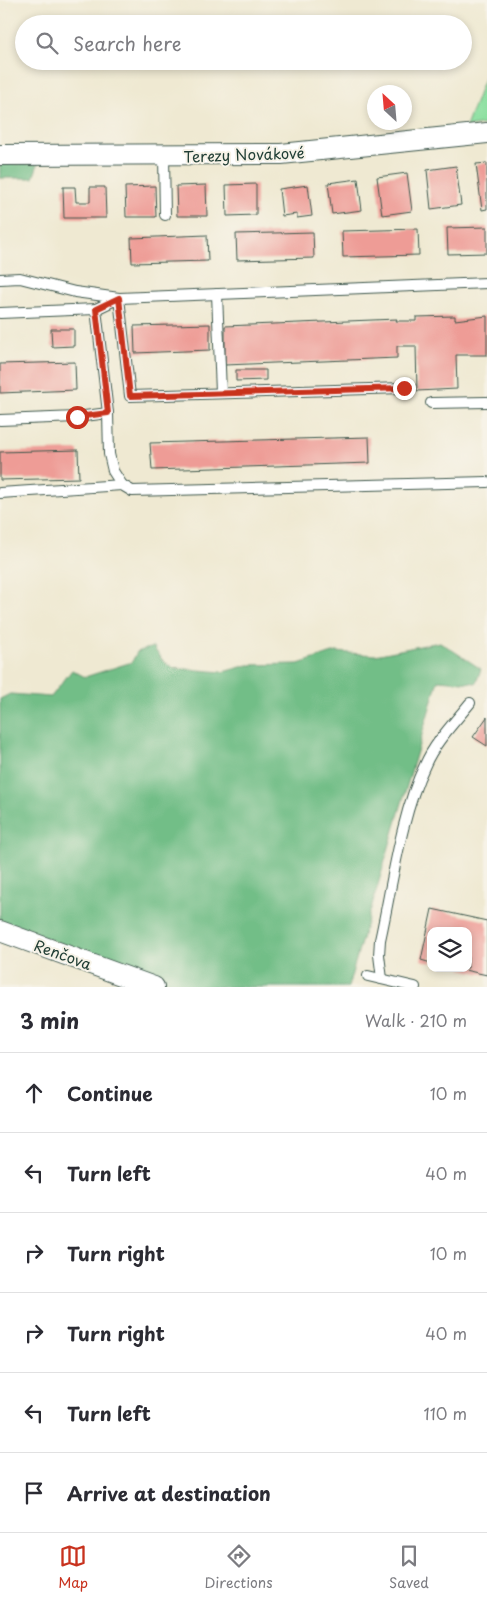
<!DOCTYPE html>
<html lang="en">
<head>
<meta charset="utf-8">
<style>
  :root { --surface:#fff; --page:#f2f2f3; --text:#2b2b33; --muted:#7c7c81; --line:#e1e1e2; --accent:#c8321e }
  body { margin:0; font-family:"Playpen Sans",sans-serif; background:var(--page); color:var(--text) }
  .controls { position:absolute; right:15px; bottom:15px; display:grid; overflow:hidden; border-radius:10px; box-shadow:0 2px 8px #0003 }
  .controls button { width:45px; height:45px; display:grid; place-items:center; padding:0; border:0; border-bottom:1px solid var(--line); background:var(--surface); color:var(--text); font:25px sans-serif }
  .compass { position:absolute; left:367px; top:85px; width:45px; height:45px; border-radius:50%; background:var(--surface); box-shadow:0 2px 8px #0003; rotate:334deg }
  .stop { position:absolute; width:15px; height:15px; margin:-11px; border:4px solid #c8321e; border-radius:50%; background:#fff }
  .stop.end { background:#c8321e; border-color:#fff; box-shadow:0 1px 5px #0008 }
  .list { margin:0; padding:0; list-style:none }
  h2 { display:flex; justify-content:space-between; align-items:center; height:65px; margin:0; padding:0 20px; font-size:21px }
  h2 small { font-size:16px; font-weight:400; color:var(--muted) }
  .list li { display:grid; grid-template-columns:32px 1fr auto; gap:15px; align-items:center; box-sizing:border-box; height:80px; padding:0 20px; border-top:1px solid var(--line) }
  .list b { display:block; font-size:19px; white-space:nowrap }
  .list em { font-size:16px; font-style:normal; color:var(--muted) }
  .icon { flex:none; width:28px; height:28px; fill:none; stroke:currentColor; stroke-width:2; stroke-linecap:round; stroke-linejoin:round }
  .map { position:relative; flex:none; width:487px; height:987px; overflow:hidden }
  .search { position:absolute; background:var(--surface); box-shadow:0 2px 8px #0003; left:15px; right:15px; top:15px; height:55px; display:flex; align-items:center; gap:12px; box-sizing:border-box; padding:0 18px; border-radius:28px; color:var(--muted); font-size:19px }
  .sheet { height:545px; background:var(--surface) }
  nav { display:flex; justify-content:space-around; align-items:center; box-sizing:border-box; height:70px; border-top:1px solid var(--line); background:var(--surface); font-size:14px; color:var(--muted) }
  nav a { display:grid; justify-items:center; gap:2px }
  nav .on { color:var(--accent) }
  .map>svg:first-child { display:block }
  .green { fill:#8de0a1; stroke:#568e6a }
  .forest { fill:#72be87; stroke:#487e5e }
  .building { fill:#ee9c96 }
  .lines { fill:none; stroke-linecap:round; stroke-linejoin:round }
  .service-casing { stroke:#3e574c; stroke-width:12 }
  .minor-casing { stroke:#3e574c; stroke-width:22 }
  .service { stroke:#fff; stroke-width:10 }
  .minor { stroke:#fff; stroke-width:20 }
  .route { stroke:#c8321e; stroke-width:6 }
  .labels { text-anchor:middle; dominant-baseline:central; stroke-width:4; stroke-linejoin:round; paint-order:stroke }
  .street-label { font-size:15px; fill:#1f3d34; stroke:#f7f3e8 }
</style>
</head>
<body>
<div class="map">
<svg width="487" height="987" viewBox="0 0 487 987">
  <rect width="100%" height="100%" fill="#f7f3e8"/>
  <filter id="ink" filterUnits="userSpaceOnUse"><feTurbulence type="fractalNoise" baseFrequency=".02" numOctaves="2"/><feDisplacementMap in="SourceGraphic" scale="10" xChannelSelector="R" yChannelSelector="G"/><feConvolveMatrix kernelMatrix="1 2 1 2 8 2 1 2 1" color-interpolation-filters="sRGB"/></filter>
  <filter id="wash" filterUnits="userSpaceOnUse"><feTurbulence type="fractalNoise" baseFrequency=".0096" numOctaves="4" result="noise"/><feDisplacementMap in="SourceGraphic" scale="20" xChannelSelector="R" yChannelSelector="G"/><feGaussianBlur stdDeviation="1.12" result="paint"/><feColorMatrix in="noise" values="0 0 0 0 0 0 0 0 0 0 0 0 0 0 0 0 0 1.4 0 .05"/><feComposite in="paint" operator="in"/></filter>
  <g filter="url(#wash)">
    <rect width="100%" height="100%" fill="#efe9d2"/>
    <polygon class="green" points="487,71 487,124 466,127"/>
    <g class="forest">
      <polygon points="0,164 38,164 33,178 0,178"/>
      <polygon points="440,642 481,669 476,683 438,680 348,987 183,987 0,922 0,699 10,694 51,697 72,670 85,677 132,662 137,652 153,647 163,661 173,668 223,672 248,665 298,664 336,652 375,655"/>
    </g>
    <g id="blocks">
      <g class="building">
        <polygon points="487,163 487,209 482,210 476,164"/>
        <polygon points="456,166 461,205 431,209 427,170"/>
        <polygon points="407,173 412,211 382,215 377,177"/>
        <polygon points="358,179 362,210 332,214 328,183"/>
        <polygon points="256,184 256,215 227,216 226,185"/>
        <polygon points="206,185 207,216 177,216 176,186"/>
        <polygon points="308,185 312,216 297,218 297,214 282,216 279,189"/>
        <polygon points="155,186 156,217 126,217 125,187"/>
        <polygon points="63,187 75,187 76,202 90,202 90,187 105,187 106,218 64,218"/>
        <polygon points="487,227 487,253 448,254 447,228"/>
        <polygon points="418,229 419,255 343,257 342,231"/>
        <polygon points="313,232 314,258 237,260 236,234"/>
        <polygon points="207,235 208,261 132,263 131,238"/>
        <polygon points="455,316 455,320 487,316 487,355 456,355 457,389 417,391 416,346 397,346 397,358 225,365 225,326 397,319 396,321 416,321 416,317"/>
        <polygon points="210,324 210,350 135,353 134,326"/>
        <polygon points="51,329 74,329 74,346 52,347"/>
        <polygon points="75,362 76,390 0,393 0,364"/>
        <polygon points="236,370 266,370 266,380 236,381"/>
        <polygon points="369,437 370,463 152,470 150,443"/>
        <polygon points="78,450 79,478 0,480 0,452"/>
        <polygon points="487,717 487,746 473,737"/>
        <polygon points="432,909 487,921 487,975 460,969 468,968 468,931 431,931 431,963 421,960"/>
      </g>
    </g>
  </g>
  <g filter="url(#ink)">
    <use href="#blocks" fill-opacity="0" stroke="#3e574c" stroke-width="1"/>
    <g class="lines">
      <defs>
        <g id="service">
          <polyline points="164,156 165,215"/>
          <polyline points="0,279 20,278 75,292 119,298 130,396 404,388"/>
          <polyline points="217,294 221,392"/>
          <polyline points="96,309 108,413 109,454 113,471 122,485 132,491 487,482"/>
          <polyline points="0,313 96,309 119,298 487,283"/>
          <polyline points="431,403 487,402"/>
          <polyline points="0,420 77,417 108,413"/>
          <polyline points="0,493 122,485"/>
          <polyline points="368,976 415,987"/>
          <path d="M 382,979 L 379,955 L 380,940 C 392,886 401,814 425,765 C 435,742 454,723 470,703"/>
        </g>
        <g id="minor">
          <polyline points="0,155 281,154 487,133"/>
          <polyline points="0,931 154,987"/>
        </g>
      </defs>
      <use href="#service" class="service-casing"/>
      <use href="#minor" class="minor-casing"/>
      <use href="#service" class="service"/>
      <use href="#minor" class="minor"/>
    </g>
  </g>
  <g class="lines" filter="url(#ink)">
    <polyline class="route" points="77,417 108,413 96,309 119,298 130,396 404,388"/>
  </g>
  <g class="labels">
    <g class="street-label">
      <text transform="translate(244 154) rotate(-2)">Terezy Novákové</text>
      <text transform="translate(63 954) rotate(20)">Renčova</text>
    </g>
  </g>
</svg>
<div class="controls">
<button><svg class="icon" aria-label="layers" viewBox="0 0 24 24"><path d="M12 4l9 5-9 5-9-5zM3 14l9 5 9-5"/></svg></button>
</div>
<svg class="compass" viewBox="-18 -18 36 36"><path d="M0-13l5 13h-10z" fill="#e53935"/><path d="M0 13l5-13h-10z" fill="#7c7c81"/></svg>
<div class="stop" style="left:77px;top:417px"></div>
<div class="stop end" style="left:404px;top:388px"></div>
<div class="search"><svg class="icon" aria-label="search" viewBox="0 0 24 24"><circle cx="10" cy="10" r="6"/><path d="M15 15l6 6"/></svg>Search here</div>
</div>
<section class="sheet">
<h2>3 min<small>Walk · 210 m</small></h2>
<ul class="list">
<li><svg class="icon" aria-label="ahead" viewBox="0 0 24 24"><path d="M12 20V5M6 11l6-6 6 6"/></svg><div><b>Continue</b></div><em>10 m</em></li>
<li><svg class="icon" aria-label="left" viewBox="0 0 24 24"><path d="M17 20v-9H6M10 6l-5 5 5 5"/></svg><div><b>Turn left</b></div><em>40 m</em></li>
<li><svg class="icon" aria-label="right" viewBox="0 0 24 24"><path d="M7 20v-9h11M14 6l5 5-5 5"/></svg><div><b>Turn right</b></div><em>10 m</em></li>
<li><svg class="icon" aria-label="right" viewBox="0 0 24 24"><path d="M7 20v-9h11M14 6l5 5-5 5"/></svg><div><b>Turn right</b></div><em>40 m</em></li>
<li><svg class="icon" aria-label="left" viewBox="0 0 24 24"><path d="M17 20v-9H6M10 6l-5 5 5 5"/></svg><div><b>Turn left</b></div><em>110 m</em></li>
<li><svg class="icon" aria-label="arrive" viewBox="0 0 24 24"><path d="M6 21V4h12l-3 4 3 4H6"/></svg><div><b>Arrive at destination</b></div></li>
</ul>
</section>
<nav>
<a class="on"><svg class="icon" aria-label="map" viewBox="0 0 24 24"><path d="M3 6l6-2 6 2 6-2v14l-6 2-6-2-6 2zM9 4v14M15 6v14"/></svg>Map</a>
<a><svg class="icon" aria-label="directions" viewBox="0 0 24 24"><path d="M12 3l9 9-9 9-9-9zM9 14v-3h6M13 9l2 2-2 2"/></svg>Directions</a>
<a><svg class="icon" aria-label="saved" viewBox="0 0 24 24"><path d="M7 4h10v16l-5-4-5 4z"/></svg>Saved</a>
</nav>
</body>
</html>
